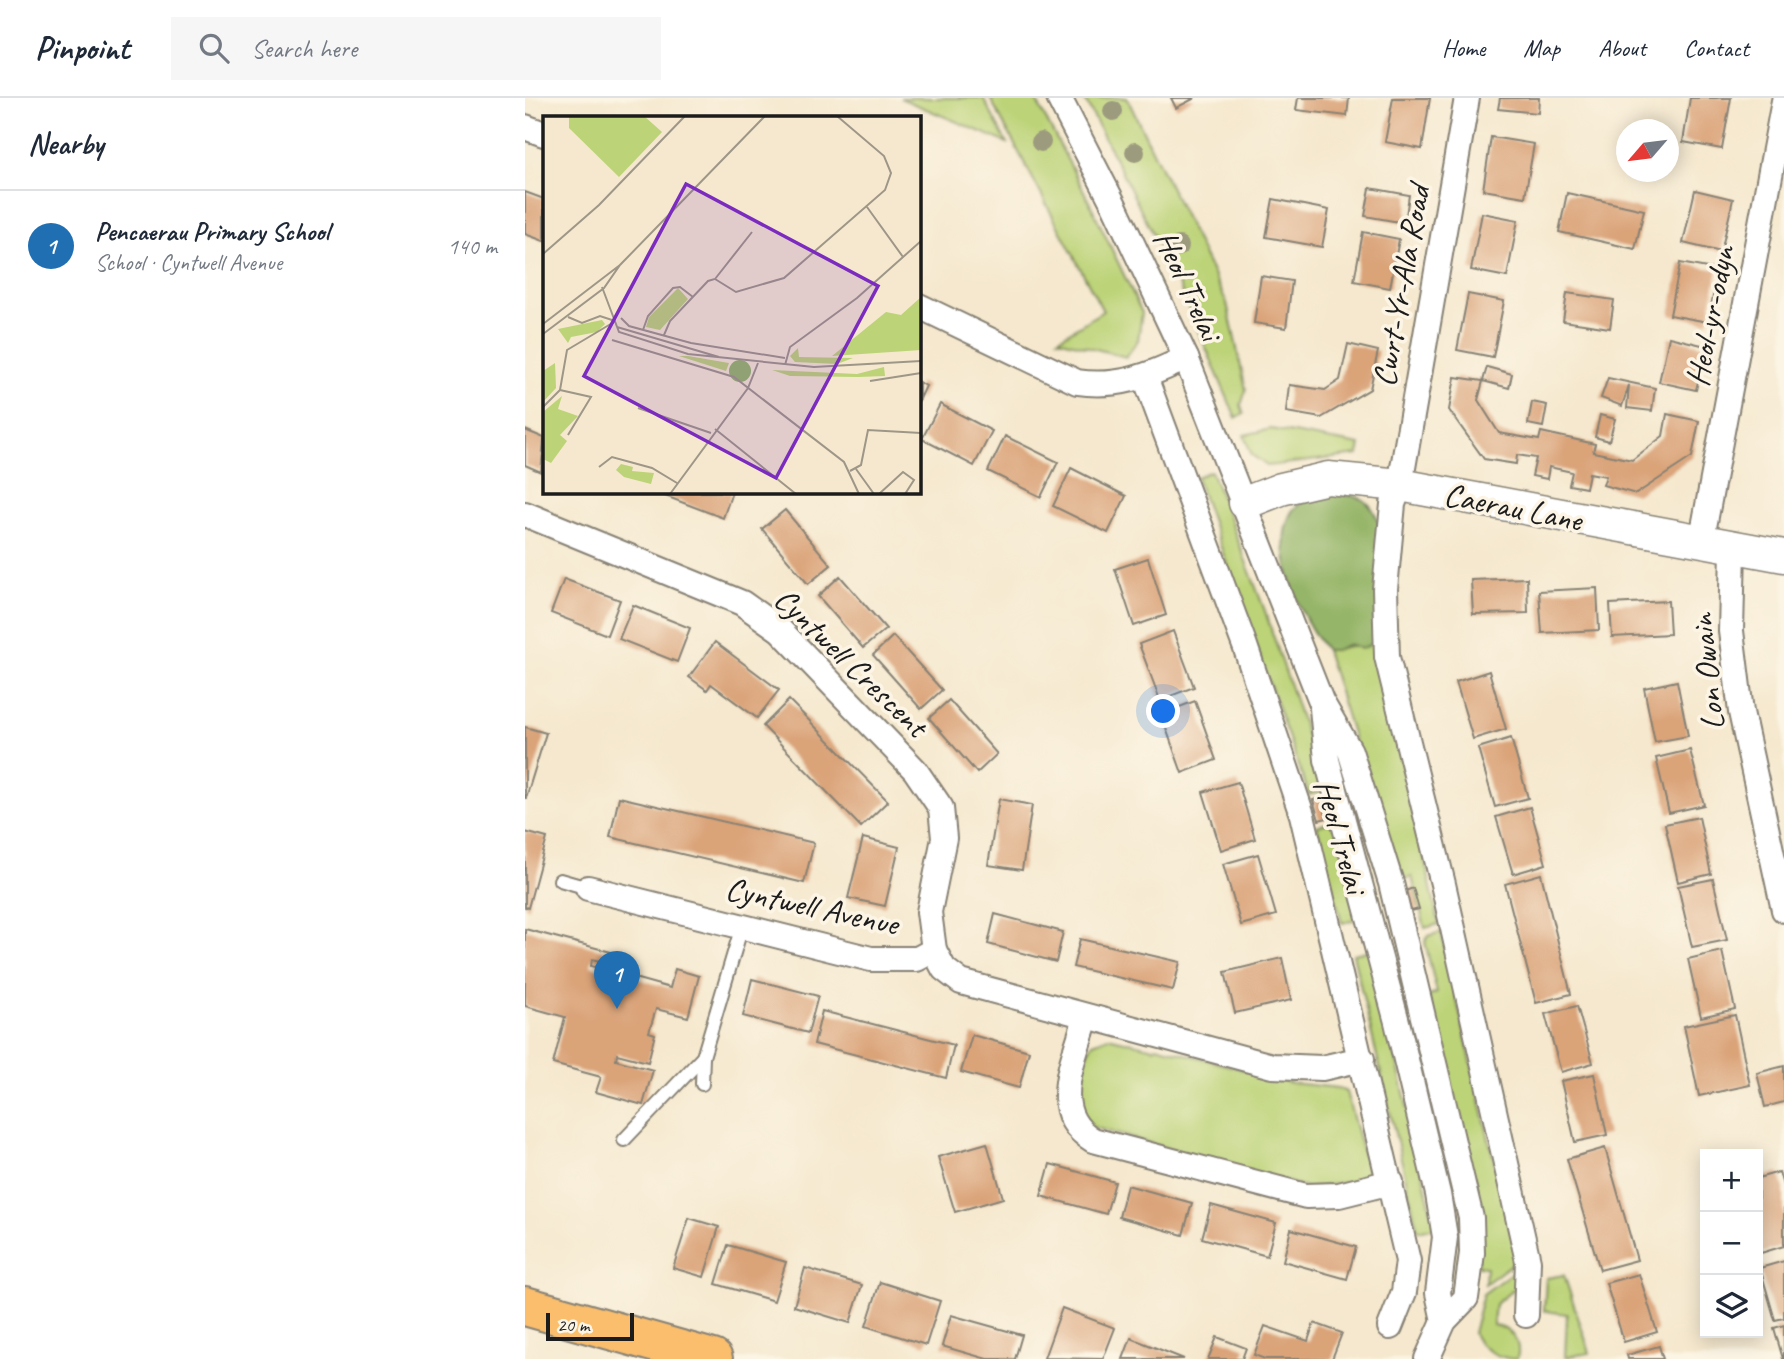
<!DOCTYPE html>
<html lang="en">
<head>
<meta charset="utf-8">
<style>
  :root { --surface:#fff; --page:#f6f6f7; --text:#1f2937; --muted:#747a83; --line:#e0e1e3; --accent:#1f6fb2 }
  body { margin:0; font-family:Caveat,sans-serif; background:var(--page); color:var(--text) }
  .controls { position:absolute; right:21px; bottom:21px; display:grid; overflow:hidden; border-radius:0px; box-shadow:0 4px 18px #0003 }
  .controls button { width:63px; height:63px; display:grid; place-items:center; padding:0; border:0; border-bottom:2px solid var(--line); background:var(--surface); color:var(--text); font:35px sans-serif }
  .compass { position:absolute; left:1091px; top:21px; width:63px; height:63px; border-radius:50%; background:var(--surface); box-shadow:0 4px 18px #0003; rotate:242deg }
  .scale { position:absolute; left:21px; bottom:18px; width:88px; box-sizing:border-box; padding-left:7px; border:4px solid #1c1c1c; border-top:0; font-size:19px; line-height:24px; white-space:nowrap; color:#1c1c1c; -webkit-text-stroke:5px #fcf5e5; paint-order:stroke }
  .you { position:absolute; left:639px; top:614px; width:24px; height:24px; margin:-18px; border:5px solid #fff; border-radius:50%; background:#1a73e8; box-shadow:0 0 0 10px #1a73e833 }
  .badge { display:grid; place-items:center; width:46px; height:46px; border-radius:50%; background:var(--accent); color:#fff; font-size:23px; font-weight:700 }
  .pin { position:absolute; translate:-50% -58px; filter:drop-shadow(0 2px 4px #0008) }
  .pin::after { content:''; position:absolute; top:37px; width:24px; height:21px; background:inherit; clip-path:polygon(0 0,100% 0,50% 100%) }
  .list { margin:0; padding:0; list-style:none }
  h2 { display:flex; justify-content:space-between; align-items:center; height:91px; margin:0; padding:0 28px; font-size:30px }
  h2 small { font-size:23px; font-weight:400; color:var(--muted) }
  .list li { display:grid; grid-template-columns:46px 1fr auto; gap:21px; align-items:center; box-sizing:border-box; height:112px; padding:0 28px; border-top:2px solid var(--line) }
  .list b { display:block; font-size:26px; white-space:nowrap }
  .list p { margin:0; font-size:23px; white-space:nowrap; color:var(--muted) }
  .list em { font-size:23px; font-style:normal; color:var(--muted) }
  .icon { flex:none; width:38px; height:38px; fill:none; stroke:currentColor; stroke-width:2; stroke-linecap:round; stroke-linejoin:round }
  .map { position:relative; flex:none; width:1259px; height:1261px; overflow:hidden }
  header { display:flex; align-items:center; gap:42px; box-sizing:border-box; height:98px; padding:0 35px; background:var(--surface); border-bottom:2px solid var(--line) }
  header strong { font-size:33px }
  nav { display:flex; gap:38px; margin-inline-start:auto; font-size:24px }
  .search { width:490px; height:63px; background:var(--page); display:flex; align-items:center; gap:18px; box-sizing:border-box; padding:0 24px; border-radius:0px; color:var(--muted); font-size:26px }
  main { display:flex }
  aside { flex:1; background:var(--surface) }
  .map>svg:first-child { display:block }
  .green { fill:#bcd377; stroke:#6c784a; stroke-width:2 }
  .forest { fill:#95b568; stroke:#586842; stroke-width:2 }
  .building { fill:#daa378 }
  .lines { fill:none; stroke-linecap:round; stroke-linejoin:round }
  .service-casing { stroke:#888275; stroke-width:16 }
  .minor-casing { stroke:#888275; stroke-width:28 }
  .tertiary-casing { stroke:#888275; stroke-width:35 }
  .trunk-casing { stroke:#888275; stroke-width:42 }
  .service { stroke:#fff; stroke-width:12 }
  .minor { stroke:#fff; stroke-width:24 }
  .tertiary { stroke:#fff; stroke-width:32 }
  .trunk { stroke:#fabe6d; stroke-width:38 }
  .tree { fill:#9c9b7e }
  .labels { text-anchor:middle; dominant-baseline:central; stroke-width:7; stroke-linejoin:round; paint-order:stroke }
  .street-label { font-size:33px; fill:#1c1c1c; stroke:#fcf5e5 }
  .inset-road { fill:none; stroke:#9e9687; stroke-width:2 }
  .view { fill:#7b2cbf; fill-opacity:0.15; stroke:#7b2cbf; stroke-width:3.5 }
  .inset-edge { fill:none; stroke:#1c1c1c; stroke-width:3.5 }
</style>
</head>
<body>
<header>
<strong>Pinpoint</strong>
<div class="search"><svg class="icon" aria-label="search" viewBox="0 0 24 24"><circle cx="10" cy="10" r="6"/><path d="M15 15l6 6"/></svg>Search here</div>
<nav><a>Home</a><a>Map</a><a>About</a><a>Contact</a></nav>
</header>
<main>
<aside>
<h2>Nearby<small></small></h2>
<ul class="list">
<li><span class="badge">1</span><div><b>Pencaerau Primary School</b><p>School · Cyntwell Avenue</p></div><em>140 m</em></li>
</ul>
</aside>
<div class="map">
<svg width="1259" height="1261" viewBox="0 0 1259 1261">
  <rect width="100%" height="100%" fill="#fcf5e5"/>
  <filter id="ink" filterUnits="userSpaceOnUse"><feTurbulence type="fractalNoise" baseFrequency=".0143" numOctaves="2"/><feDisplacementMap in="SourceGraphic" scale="14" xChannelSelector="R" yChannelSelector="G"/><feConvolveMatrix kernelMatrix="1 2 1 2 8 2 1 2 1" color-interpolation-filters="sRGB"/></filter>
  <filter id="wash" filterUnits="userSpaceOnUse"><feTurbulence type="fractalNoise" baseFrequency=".00686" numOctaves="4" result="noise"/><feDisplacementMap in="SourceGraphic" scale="28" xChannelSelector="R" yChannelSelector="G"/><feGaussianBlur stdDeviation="1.57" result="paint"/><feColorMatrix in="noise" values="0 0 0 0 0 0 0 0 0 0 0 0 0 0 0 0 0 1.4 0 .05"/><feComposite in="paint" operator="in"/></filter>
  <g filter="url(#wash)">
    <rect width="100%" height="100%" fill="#f5e8ce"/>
    <g class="green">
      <polygon points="375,0 458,0 482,45"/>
      <polygon points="465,0 510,0 561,97 617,215 613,242 601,259 533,241 578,213"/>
      <polygon points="559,0 602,0 702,205 721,292 716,307 719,316 711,320 653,185"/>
      <polygon points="746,331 835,347 833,357 742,368 727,357 719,337"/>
      <polygon points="686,373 740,513 800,692 784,697 671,379"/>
      <polygon points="851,544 914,826 900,830 887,779 873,783 801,552"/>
      <polygon points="810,723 837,820 817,825 792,728"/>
      <polygon points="916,834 992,1162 960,1186 961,1169 954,1168 904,898 912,895 900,844 903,838"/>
      <polygon points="846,852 910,1129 893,1133 828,856"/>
      <polygon points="583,939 629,950 632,948 767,985 813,990 821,994 843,1074 834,1082 784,1090 564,1028 552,1001 563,953 568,945"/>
      <path d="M 994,1169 L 993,1188 L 970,1206 L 968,1227 C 985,1230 997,1243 992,1261 C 975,1261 954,1251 948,1235 L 958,1196 Z"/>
      <polygon points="1039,1177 1065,1255 1040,1259 1042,1216 1019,1213 1021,1180"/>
    </g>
    <path class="forest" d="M 792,396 C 804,398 825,395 835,400 C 872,417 853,510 851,544 L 836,551 L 824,546 L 811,552 L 801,552 C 776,522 746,453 766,415 C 771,406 783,401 792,396 Z"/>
    <g id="blocks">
      <g class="building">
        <polygon points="646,0 670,0 651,10"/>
        <polygon points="773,0 824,0 822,18 771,12"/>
        <polygon points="868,0 905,0 897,51 860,44"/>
        <polygon points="975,0 1014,0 1013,15 973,11"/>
        <polygon points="1165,0 1206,0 1197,51 1158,44"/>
        <polygon points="966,39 1009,46 1000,99 958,92"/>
        <polygon points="845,90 884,97 880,125 840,118"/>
        <polygon points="1170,92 1208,101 1196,154 1158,145"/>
        <polygon points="0,94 19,101 19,143 0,136"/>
        <polygon points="1042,95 1119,112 1110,151 1034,134"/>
        <polygon points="748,101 804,112 797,149 741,139"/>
        <polygon points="957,115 993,122 982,179 946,172"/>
        <polygon points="838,134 874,141 865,190 829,183"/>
        <polygon points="1155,165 1193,172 1183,224 1145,217"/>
        <polygon points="736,178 767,183 761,230 729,225"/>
        <polygon points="1042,195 1089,202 1085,230 1038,223"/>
        <polygon points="943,196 979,203 968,259 932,252"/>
        <polygon points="1144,239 1181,248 1171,292 1134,284"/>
        <polygon points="823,246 853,253 845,291 796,320 761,314 764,287 800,292 815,282"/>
        <polygon points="962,269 987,276 984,290 958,283"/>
        <polygon points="930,279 958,283 953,302 974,335 1014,342 1016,334 1070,346 1068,354 1107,362 1138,338 1142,316 1174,323 1167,359 1111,396 1078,387 1081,378 1064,375 1061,390 1044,387 1047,374 1024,369 1022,381 1007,378 1011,360 992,357 991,366 959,361 924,312"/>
        <polygon points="1083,280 1130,290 1127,313 1102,310 1104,287 1097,308 1076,300"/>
        <polygon points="394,284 401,288 394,303"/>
        <polygon points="1007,304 1022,307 1018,329 1003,326"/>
        <polygon points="415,306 467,333 449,368 397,341"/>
        <polygon points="1075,317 1090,321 1084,343 1070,339"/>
        <polygon points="0,332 19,340 16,374 0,367"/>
        <polygon points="480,338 533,364 516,399 463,373"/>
        <polygon points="546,370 601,398 583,435 528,408"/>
        <polygon points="130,394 207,394 198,420"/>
        <polygon points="260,412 306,467 283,486 237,431"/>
        <polygon points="623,460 641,517 609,528 590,471"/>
        <polygon points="315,478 361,531 338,550 293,498"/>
        <polygon points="1002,480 1003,515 948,516 946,482"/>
        <polygon points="39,481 95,502 82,537 26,515"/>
        <polygon points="1072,490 1074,532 1017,535 1014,493"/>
        <polygon points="1143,503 1145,536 1087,539 1085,506"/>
        <polygon points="108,507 165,530 152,564 94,541"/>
        <polygon points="648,533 669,589 635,602 614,546"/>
        <polygon points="368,538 417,592 396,611 348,557"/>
        <polygon points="190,544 254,592 232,620 186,586 182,592 164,579"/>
        <polygon points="964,573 981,631 948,641 931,584"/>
        <polygon points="1152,583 1163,638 1130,644 1119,590"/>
        <polygon points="264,602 363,703 336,729 238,628"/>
        <polygon points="424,602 472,656 452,675 404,620"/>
        <polygon points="670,603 691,662 657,675 636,616"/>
        <polygon points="0,629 21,635 1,700 0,700"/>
        <polygon points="986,640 1003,700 970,709 953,650"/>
        <polygon points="1165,652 1179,707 1144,715 1131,660"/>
        <polygon points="713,684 730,741 696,752 678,694"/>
        <polygon points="94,699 289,745 279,785 85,739"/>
        <polygon points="796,699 802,720 794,722 788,702"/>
        <polygon points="474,701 507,707 497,772 463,767"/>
        <polygon points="1005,709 1021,766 988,776 971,719"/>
        <polygon points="1174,719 1186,776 1153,784 1140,726"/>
        <polygon points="0,734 22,740 3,810 0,809"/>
        <polygon points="338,740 374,749 360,808 323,800"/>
        <polygon points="733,756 751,817 716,827 698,766"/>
        <polygon points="1016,776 1046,896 1011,905 980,786"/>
        <polygon points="1188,781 1202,842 1167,849 1153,788"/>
        <polygon points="888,790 894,811 886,813 880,793"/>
        <polygon points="470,816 538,834 531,864 463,846"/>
        <polygon points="0,831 86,854 82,865 67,861 66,868 145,890 150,871 174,878 163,919 131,911 124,934 130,936 123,964 92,956 91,962 128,972 118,1007 71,994 76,979 28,966 40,919 0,908"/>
        <polygon points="555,841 655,864 648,892 548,869"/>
        <polygon points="1197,853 1210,911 1176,919 1163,861"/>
        <polygon points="757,860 766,902 710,915 700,874"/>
        <polygon points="227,881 293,898 283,935 218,918"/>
        <polygon points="1052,908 1068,965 1036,974 1020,916"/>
        <polygon points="297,913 429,947 421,980 289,946"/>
        <polygon points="1210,917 1225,987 1174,998 1159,928"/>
        <polygon points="447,937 504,953 494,990 436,974"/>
        <polygon points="1259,968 1259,1004 1240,1009 1232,975"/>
        <polygon points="1069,976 1082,1037 1050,1044 1036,983"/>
        <polygon points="462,1045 478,1100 430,1114 413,1059"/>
        <polygon points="1080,1050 1112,1162 1075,1172 1042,1061"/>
        <polygon points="525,1066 590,1084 581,1116 516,1098"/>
        <polygon points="1254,1074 1259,1091 1259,1148 1236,1155 1233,1143 1233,1080"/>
        <polygon points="602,1087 667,1105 658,1137 594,1119"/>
        <polygon points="686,1107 751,1125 742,1158 677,1140"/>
        <polygon points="164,1120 194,1129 179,1179 148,1170"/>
        <polygon points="766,1131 831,1149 822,1181 758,1163"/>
        <polygon points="203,1147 261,1164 249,1203 191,1186"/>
        <polygon points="1259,1163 1259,1220 1250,1222 1235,1170"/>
        <polygon points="280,1170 337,1187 325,1225 269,1208"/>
        <polygon points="1114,1176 1132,1234 1099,1244 1081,1185"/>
        <polygon points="355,1184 415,1203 401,1247 341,1228"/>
        <polygon points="537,1210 590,1230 578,1261 519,1260"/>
        <polygon points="426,1217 497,1237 490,1261 462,1261 417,1248"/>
        <polygon points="789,1225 817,1235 807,1261 740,1261 729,1257 740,1228 783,1243"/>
        <polygon points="1259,1227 1259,1261 1258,1261 1249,1230"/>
        <polygon points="692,1239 721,1250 717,1261 683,1261"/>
        <polygon points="606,1240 659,1261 598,1261"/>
        <polygon points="1134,1248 1138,1261 1103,1261 1102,1257"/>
      </g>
    </g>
  </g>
  <g filter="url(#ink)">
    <use href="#blocks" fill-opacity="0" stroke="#888275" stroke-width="2"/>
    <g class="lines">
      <defs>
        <g id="service">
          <polyline points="35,782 63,790"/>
          <polyline points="177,986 178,959 217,828"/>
          <polyline points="99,1042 178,959"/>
        </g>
        <g id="minor">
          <polyline points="534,0 589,107 661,260 796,603 825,653 866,785 946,1120 947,1155 941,1200 919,1223 902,1261"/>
          <polyline points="942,0 875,387 868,406 860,491 862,559 918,786 1003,1163 1001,1217"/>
          <polyline points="0,29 19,36"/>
          <path d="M 394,208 L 552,284 C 593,290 624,278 661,260"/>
          <polyline points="620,279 720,548 777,717 883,1163 879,1194 865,1229"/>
          <polyline points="0,416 217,505 255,532 390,672 416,710 419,740 404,814 409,852"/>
          <polyline points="1176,445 1259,3"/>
          <polyline points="1208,451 1206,533 1216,614 1259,812"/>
          <polyline points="797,610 802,662 872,924 913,1096 920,1139 913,1195 919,1223"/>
          <polyline points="63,790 346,861 392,861 409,852 419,871 436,884 747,968 797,970 837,961"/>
          <path d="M 561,919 C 550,960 521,1015 568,1042 L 781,1098 L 814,1097 L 866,1084"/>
        </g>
        <polyline id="tertiary" points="720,405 756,391 803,380 875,387 1259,458"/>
        <polyline id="trunk" points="0,1208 188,1261"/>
      </defs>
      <use href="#service" class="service-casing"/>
      <use href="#minor" class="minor-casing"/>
      <use href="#tertiary" class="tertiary-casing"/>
      <use href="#trunk" class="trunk-casing"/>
      <use href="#service" class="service"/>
      <use href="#minor" class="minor"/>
      <use href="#tertiary" class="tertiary"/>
      <use href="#trunk" class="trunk"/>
    </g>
    <g class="tree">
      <circle cx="588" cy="13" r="10"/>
      <circle cx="516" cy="44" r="10"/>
      <circle cx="610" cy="54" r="10"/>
      <circle cx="654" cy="148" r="10"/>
    </g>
  </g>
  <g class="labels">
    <g class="street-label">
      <text transform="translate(663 187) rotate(65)">Heol Trelai</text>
      <text transform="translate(876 188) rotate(-80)">Cwrt-Yr-Ala Road</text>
      <text transform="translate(1185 218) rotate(-79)">Heol-yr-odyn</text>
      <text transform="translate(988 409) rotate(11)">Caerau Lane</text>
      <text transform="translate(326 564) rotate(44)">Cyntwell Crescent</text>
      <text transform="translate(1182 574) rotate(-96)">Lon Owain</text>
      <text transform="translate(816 738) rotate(74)">Heol Trelai</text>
      <text transform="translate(287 808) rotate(12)">Cyntwell Avenue</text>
    </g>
  </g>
  <g transform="translate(18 18)">
    <rect width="378" height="378" fill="#f5e8ce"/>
    <path d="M 26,0 L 101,0 L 119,16 L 76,61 L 26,12 ZM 135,172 L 145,183 L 117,214 L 103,211 L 106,201 ZM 378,181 L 378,234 L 289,240 L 343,196 L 358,199 ZM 59,204 L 62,208 L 54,216 L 28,221 L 25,227 L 15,213 ZM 255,232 L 256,241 L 310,242 L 294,248 L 252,246 L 247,240 ZM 136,240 L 145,240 L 186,247 L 183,255 ZM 12,247 L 13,272 L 0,286 L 0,255 ZM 341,251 L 342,260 L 315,261 L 247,260 L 229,254 L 314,258 ZM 19,280 L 15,293 L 35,300 L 17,319 L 24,325 L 8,347 L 0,343 L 0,296 ZM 78,348 L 90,351 L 89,355 L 111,357 L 108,368 L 81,361 L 73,354 Z" fill="#bcd377"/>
    <path d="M186 255a11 11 0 1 1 22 0a11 11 0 1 1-22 0Z" fill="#95b568"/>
    <path class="inset-road" d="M 324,91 L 360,141M 0,138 L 56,89 L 142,0M 172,163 L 193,176 L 241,162 L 342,74 L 348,57 L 341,40 L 294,0M 59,171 L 76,216 L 145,238 L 271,251 L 378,245M 25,201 L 39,207 L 57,200 L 69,204M 78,202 L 86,210 L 148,227 L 242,242M 0,208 L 77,149M 74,211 L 176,241M 100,214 L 105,200 L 130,172 L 137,171 L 150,181M 0,218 L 61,172 L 77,149 L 222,0M 121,219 L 127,205 L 165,165 L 172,163 L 209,116M 69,224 L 191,261 L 301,346 L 316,378M 242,249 L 247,231 L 314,182 L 378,125M 327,265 L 378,257M 17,274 L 48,281 L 25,319M 0,291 L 17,274 L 24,234 L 71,206M 95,292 L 168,317M 172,313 L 253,378M 56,351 L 69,341 L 109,352 L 134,367M 313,353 L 331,378M 307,355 L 318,349 L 325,314 L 378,317M 127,378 L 205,272 L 215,247M 336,378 L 360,356 L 371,364 L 362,378"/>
    <path class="view" d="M 143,68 L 335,170 L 233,362 L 41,260 Z"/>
    <rect width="378" height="378" class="inset-edge"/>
  </g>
</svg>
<div class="controls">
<button>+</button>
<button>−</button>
<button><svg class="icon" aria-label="layers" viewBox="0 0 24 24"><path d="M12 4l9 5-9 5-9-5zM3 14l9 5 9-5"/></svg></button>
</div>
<svg class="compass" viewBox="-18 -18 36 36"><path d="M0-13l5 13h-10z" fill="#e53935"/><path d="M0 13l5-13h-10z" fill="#747a83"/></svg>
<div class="scale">20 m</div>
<div class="you"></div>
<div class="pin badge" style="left:92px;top:911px">1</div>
</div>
</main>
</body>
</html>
